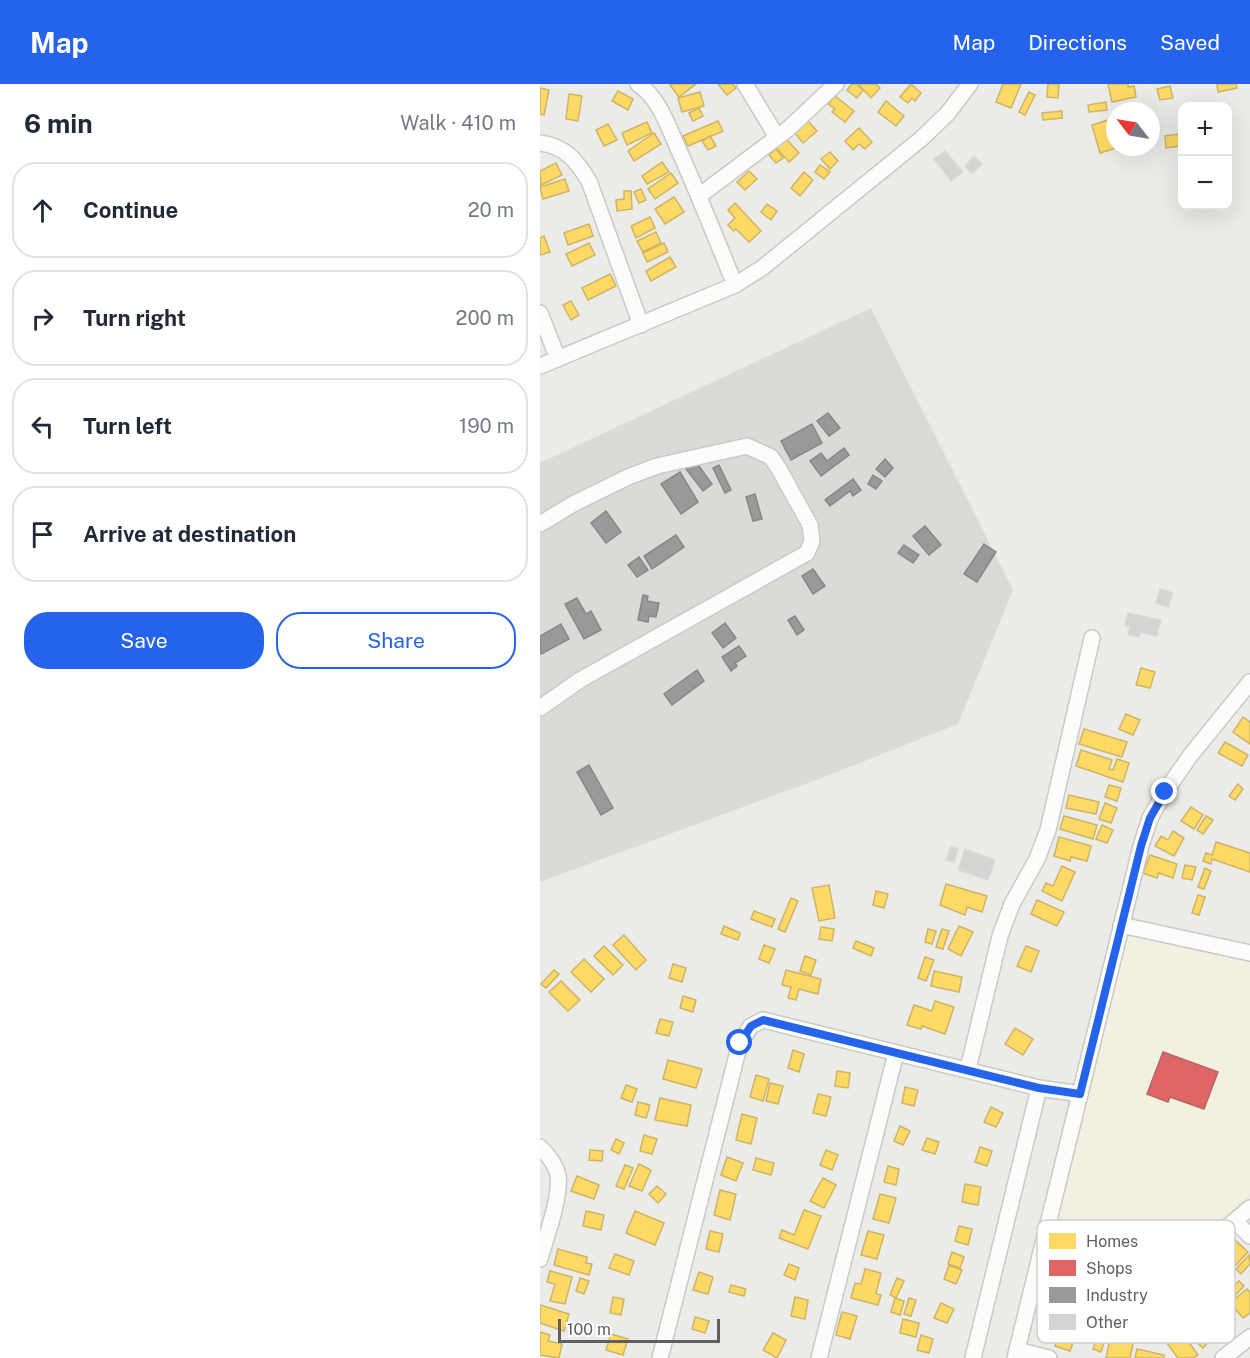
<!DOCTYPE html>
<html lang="en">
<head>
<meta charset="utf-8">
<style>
  :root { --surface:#fff; --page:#f6f6f7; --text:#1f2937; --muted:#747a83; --line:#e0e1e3; --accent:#2563eb }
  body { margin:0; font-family:"Public Sans",sans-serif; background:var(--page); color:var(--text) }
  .controls { position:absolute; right:18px; top:18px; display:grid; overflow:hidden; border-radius:12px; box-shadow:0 6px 24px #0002 }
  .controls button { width:54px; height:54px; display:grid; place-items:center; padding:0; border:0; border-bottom:2px solid var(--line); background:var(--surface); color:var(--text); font:30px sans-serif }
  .compass { position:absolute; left:566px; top:18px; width:54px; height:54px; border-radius:50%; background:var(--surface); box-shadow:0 6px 24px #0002; rotate:301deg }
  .scale { position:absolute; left:18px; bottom:15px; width:162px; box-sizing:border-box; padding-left:6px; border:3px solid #5d5f63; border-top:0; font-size:16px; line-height:21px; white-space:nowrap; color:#5d5f63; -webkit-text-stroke:4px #fff; paint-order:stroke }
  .stop { position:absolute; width:18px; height:18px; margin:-14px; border:4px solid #2563eb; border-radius:50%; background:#fff }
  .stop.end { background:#2563eb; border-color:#fff; box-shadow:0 2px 6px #0008 }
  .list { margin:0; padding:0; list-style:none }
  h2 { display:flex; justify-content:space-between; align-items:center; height:78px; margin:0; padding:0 24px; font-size:26px }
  h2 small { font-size:20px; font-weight:400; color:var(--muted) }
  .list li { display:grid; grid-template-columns:39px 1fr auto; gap:18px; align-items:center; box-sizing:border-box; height:96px; margin:0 12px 12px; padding:0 12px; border:2px solid var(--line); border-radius:24px }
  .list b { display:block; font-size:22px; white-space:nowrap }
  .list em { font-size:20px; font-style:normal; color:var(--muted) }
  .actions { display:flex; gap:12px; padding:18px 24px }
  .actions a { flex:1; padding:14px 0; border:2px solid var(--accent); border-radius:24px; text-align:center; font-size:21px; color:var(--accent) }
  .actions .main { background:var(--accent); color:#fff }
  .icon { flex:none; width:33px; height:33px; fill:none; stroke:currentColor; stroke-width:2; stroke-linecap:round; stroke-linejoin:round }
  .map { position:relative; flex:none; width:710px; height:1274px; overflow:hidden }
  header { display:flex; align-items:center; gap:36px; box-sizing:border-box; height:84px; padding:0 30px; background:var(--accent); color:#fff }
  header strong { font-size:28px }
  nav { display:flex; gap:33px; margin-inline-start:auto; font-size:21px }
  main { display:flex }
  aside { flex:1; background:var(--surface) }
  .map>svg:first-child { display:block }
  .commercial { fill:#f3f0e2 }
  .industrial { fill:#dbdad7 }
  .homes { fill:#ffd966; stroke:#ceb465; stroke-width:1.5 }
  .shops { fill:#e06666; stroke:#b96465; stroke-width:1.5 }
  .industry { fill:#999; stroke:#878889; stroke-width:1.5 }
  .building { fill:#d5d4d2; stroke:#dadad6; stroke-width:1.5 }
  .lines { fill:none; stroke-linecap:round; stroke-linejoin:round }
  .minor-casing { stroke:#c9c9c8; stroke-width:18 }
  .minor { stroke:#fcfcfb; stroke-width:15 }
  .route { stroke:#2563eb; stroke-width:8 }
  .key { fill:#fff; stroke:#cecfd0; stroke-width:1.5 }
  .key-label { font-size:16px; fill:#5d5f63 }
</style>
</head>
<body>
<header>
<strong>Map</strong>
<nav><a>Map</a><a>Directions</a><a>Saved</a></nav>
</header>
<main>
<aside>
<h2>6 min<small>Walk · 410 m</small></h2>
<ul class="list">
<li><svg class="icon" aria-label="ahead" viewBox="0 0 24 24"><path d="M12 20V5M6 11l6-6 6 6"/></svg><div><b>Continue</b></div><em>20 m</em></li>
<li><svg class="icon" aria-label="right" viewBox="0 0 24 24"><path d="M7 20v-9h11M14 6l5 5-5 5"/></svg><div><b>Turn right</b></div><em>200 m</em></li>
<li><svg class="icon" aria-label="left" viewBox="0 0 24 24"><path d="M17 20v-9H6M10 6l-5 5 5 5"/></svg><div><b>Turn left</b></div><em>190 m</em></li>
<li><svg class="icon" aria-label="arrive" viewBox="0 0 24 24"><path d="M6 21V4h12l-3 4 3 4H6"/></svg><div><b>Arrive at destination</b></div></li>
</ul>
<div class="actions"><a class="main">Save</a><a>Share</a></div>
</aside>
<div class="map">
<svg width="710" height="1274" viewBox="0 0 710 1274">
  <rect width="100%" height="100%" fill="#ebebe7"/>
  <polygon class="commercial" points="586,848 710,876 710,1110 621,1186 604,1188 507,1168"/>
  <polygon class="industrial" points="331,224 473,506 418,640 287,692 0,798 0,379"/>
  <g class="homes">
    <polygon points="132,0 156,0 139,13 130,1"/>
    <polygon points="178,0 193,0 196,4 187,11"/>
    <polygon points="312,0 316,0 323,6 317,14 307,6"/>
    <polygon points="318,0 336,0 340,4 331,14"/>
    <polygon points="371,0 381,9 375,17 372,14 368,19 360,13"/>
    <polygon points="463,0 481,0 471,24 456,18"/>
    <polygon points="508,0 519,0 518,14 507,13"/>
    <polygon points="568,0 588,0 588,3 594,2 596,13 572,18"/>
    <polygon points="677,0 696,0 697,4 678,8"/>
    <polygon points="630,2 633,14 620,16 617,5"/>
    <polygon points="0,4 9,6 4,31 0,30"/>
    <polygon points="78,7 93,15 88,26 72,17"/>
    <polygon points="160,8 164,22 142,28 138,14"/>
    <polygon points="489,8 495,11 485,31 479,28"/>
    <polygon points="29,10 42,12 38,37 26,35"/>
    <polygon points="295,12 314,27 305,38 292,28 295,25 288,20"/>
    <polygon points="346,17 364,32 356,42 338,28"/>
    <polygon points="566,18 567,26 549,28 548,21"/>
    <polygon points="159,24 163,32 153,37 149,29"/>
    <polygon points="522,27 522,34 503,36 502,29"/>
    <polygon points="568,36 576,64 560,69 552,41"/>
    <polygon points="178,37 183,47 148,62 143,52"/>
    <polygon points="268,37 277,47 263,59 255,49"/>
    <polygon points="107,38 112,49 87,61 82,49"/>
    <polygon points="68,40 77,56 64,62 56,46"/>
    <polygon points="319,44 332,58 325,65 319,60 313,66 305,57"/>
    <polygon points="114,49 121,60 94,77 88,67"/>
    <polygon points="241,49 259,69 249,78 231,58"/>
    <polygon points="638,50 640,62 626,64 625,52"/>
    <polygon points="170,52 176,62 168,66 162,57"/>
    <polygon points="236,65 243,74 236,79 229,71"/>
    <polygon points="290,68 298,77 290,85 281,75"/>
    <polygon points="122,78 129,88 107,100 102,92"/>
    <polygon points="16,79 22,91 1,101 0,87"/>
    <polygon points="280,81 290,88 284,95 275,88"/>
    <polygon points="209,87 217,95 205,106 197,98"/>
    <polygon points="264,88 273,96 260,112 251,104"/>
    <polygon points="131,89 138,99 115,115 108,105"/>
    <polygon points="25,95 29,107 3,115 0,103"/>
    <polygon points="101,105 106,116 99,119 94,108"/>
    <polygon points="84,107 91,107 92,125 77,127 76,116 84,115"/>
    <polygon points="134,113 144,128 125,140 115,125"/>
    <polygon points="195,119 221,147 209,158 196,145 194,147 188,141 195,134 188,126"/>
    <polygon points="227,120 237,127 231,136 221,128"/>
    <polygon points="110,133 115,144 96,154 91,142"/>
    <polygon points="49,140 53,152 28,161 24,149"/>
    <polygon points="116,148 121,159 103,168 97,157"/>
    <polygon points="4,152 10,168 0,171 0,154"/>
    <polygon points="49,159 55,171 32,182 26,170"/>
    <polygon points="124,159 128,168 107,178 103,169"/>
    <polygon points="130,173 136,183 111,197 106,187"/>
    <polygon points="70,190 76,202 48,216 42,204"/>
    <polygon points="31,217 39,231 31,236 23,221"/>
    <polygon points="601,584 615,588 610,604 596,601"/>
    <polygon points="586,630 600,636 593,651 579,645"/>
    <polygon points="703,633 710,638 710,660 693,648"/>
    <polygon points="544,645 587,658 582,673 539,660"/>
    <polygon points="685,658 708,671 702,682 678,669"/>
    <polygon points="541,666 572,676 569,685 573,686 577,675 589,679 583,698 536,682"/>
    <polygon points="698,700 703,705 695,716 689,712"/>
    <polygon points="569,701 581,704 577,717 565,713"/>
    <polygon points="529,711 559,718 556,730 526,724"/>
    <polygon points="565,719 577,724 571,739 559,735"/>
    <polygon points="651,723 663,731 654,745 641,737"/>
    <polygon points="524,732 557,741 553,755 520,745"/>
    <polygon points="666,732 673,736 663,750 657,746"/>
    <polygon points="562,741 573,746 567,759 556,755"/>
    <polygon points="633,747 644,754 634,772 615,762 621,752 628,756"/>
    <polygon points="519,753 551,762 547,777 531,773 530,777 514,772"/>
    <polygon points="676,758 710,769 710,788 672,775 671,780 663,777 666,769 672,771"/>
    <polygon points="610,771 637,780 633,794 619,789 617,794 603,789"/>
    <polygon points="645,781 656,783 652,796 642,794"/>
    <polygon points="522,782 535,788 522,817 502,807 506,799 513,802"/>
    <polygon points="665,784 671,787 664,805 658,803"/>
    <polygon points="406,800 447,812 442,828 427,823 425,831 400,821"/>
    <polygon points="289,801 295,834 279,837 272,804"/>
    <polygon points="336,807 348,810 344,824 333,821"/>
    <polygon points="658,811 665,813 659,831 652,829"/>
    <polygon points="251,814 258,817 245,848 238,845"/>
    <polygon points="497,816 524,828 517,842 491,830"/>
    <polygon points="214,827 235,835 232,843 211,835"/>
    <polygon points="184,842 200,849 198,856 181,850"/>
    <polygon points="419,842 433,848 421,872 408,865"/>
    <polygon points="281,843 294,845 292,857 279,855"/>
    <polygon points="388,845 396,847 392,860 385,858"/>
    <polygon points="402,845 409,847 403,865 396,863"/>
    <polygon points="84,851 106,876 96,886 73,861"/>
    <polygon points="316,857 334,864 331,872 313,864"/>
    <polygon points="224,861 235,865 229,879 219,875"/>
    <polygon points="64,862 83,881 73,891 54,872"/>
    <polygon points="486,862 499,867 491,888 477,882"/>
    <polygon points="265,872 276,876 271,891 260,887"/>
    <polygon points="385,873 394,876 386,897 378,894"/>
    <polygon points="44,875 64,895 51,908 31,888"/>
    <polygon points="133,880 146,884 142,898 129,894"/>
    <polygon points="14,886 19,890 6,904 1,900"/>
    <polygon points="246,886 281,895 278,910 259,905 256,916 248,914 251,903 242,901"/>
    <polygon points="394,887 422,893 419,908 391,902"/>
    <polygon points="21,897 40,916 28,927 9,908"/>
    <polygon points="143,912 156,916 153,928 140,924"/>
    <polygon points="395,917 414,923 405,950 382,942 381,945 367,941 374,921 392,927"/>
    <polygon points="120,935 133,938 129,952 116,949"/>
    <polygon points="475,944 493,955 483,971 465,960"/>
    <polygon points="253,966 264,970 259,988 248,984"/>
    <polygon points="128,976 162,985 156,1004 123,995"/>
    <polygon points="297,987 310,989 308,1004 295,1002"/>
    <polygon points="216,991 229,995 223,1017 210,1013"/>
    <polygon points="230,999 243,1002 238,1020 226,1017"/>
    <polygon points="86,1001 97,1005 92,1018 81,1014"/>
    <polygon points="365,1003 378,1006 374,1022 362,1019"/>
    <polygon points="278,1010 291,1013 286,1032 273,1029"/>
    <polygon points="120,1014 151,1021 147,1042 115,1036"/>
    <polygon points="98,1018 110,1021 106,1034 95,1031"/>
    <polygon points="451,1023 463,1029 456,1043 444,1038"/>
    <polygon points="202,1030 217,1034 211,1060 196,1056"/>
    <polygon points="360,1042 370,1047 363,1061 354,1057"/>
    <polygon points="104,1051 117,1055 112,1070 100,1067"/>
    <polygon points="387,1054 399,1058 395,1070 382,1066"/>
    <polygon points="76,1055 84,1059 79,1070 71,1066"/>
    <polygon points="440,1063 452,1067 447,1082 435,1078"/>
    <polygon points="50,1066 63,1067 62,1077 49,1076"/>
    <polygon points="286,1066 298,1071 292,1086 280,1081"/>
    <polygon points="187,1073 203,1079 196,1097 181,1091"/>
    <polygon points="216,1074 234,1079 231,1091 213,1086"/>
    <polygon points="99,1080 111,1086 102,1107 89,1102"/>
    <polygon points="85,1081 93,1084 84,1105 76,1102"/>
    <polygon points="348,1082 359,1085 356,1101 344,1098"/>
    <polygon points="37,1092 59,1101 54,1115 31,1107"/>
    <polygon points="283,1094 296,1101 284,1124 270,1117"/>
    <polygon points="425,1100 441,1103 438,1121 422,1118"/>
    <polygon points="117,1102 126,1110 118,1119 109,1110"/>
    <polygon points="180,1106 196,1110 190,1136 174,1131"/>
    <polygon points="340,1110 356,1114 349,1139 333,1135"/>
    <polygon points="264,1126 281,1132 268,1165 239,1154 242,1146 254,1151"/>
    <polygon points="46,1127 64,1131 61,1146 43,1142"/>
    <polygon points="95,1127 124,1139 115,1161 86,1149"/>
    <polygon points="419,1142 432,1145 428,1161 415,1157"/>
    <polygon points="170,1147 183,1150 179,1168 166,1165"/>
    <polygon points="328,1147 344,1151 337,1175 321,1171"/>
    <polygon points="692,1153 708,1168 695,1182 679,1167"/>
    <polygon points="18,1165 47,1173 46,1179 52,1180 49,1191 14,1181"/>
    <polygon points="412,1168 424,1173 420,1184 408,1180"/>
    <polygon points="75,1170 94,1177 89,1191 69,1184"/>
    <polygon points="709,1171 710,1180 701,1190 696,1185"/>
    <polygon points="249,1180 259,1184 255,1196 244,1191"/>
    <polygon points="409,1181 422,1186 416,1200 404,1195"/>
    <polygon points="325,1185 341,1189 336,1210 341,1211 338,1221 311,1214 315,1199 321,1200"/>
    <polygon points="10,1187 32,1193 25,1220 10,1217 15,1200 7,1198"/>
    <polygon points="159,1188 173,1193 168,1210 153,1206"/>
    <polygon points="40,1194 49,1197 44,1210 36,1207"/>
    <polygon points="357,1194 364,1197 356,1214 350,1211"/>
    <polygon points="699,1197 704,1202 689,1218 684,1213"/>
    <polygon points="191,1201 206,1205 204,1212 189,1208"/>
    <polygon points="707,1205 710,1208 710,1229 703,1234 690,1219"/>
    <polygon points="73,1213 84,1215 81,1231 70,1229"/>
    <polygon points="255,1213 268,1216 265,1235 251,1232"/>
    <polygon points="355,1214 364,1217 360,1231 351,1228"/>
    <polygon points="369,1214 376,1216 371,1232 364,1230"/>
    <polygon points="401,1219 414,1225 407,1239 394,1234"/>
    <polygon points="0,1221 29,1230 24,1247 0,1239"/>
    <polygon points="302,1228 317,1232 310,1255 296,1251"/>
    <polygon points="654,1232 666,1243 668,1241 677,1248 663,1264 642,1246"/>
    <polygon points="155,1233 169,1237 165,1249 152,1245"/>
    <polygon points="525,1233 540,1238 530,1267 515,1262"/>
    <polygon points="363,1235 379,1239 376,1253 360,1249"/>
    <polygon points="561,1243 568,1246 561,1268 553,1265"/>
    <polygon points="572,1246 595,1250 590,1274 566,1274"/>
    <polygon points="641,1247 658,1271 653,1274 638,1274 626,1258"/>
    <polygon points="0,1248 10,1251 8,1257 22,1260 19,1274 0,1271"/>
    <polygon points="233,1249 246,1256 237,1274 223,1266"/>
    <polygon points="71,1250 88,1255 83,1271 66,1266"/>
    <polygon points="381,1251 393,1255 389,1269 377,1266"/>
    <polygon points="597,1265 624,1271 624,1274 595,1274"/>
  </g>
  <polygon class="shops" points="623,968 678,988 664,1025 630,1013 628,1018 607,1010"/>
  <g class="industry">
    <polygon points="288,329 300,344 289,352 277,337"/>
    <polygon points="272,340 282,359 251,376 241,357"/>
    <polygon points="304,364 309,371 281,392 270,377 281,369 287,377"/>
    <polygon points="345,375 353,384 345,393 336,385"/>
    <polygon points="156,378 172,400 163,407 146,385"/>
    <polygon points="179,381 191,406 185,409 173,384"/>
    <polygon points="140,388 158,418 141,430 121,400"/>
    <polygon points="333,391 342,397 336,405 328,400"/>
    <polygon points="313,395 321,406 313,412 310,407 290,422 285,416"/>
    <polygon points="215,410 222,435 213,437 206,413"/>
    <polygon points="66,427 81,448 66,459 51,439"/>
    <polygon points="385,442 401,461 389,471 373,452"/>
    <polygon points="136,451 144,463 112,485 104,472"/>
    <polygon points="444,460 456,468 437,498 424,490"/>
    <polygon points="364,461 379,471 373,479 358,469"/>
    <polygon points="99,473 108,486 97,493 88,481"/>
    <polygon points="273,485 285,502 273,510 262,492"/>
    <polygon points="103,511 108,512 107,517 119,519 116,533 109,532 108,538 98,536"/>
    <polygon points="37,514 46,530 51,527 61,546 44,555 25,520"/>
    <polygon points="255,532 264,546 257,551 248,536"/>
    <polygon points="185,539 196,554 183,564 172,549"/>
    <polygon points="21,540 29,555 1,570 0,552"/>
    <polygon points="199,562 206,572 195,579 197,582 191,587 182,573"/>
    <polygon points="157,586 164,597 132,621 124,610"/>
    <polygon points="49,681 73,724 61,731 37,688"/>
  </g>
  <g class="building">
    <polygon points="405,67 423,88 411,97 394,75"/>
    <polygon points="434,72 442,80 432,90 425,82"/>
    <polygon points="620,505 633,509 628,523 616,519"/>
    <polygon points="588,529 621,536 617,552 601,548 599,553 588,551 590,543 585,541"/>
    <polygon points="411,762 418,765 414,778 406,776"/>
    <polygon points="425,765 455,776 448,796 418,786"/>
  </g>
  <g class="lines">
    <defs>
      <g id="minor">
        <path d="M 98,0 C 121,15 130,48 141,71 C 160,114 177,157 195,201"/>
        <polyline points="205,0 237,53"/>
        <path d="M 0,59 C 26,63 35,75 49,97 L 101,241"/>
        <polyline points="159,112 248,45 296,0"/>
        <polyline points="0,229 18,275"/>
        <polyline points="0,282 195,201 222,184 381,55 408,29 430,0"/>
        <polyline points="0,440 33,420 88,393 117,382 207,362 231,373 239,385 270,441 272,457 267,469 40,596 0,624"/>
        <polyline points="581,841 710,869"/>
        <polyline points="428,985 460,852 472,820 497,775 508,746 552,554"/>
        <path d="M 0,1063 C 7,1070 16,1081 18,1091 C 21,1114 6,1152 0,1175"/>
        <polyline points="695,1137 710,1152"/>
        <polyline points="500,1172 606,1195 621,1193 634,1188 710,1124"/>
        <polyline points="477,1266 509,1274"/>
        <polyline points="120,1274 200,959 211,942 223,936 499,1004 540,1010"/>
        <polyline points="279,1274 356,969"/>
        <polyline points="433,1274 499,1004"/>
        <polyline points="475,1274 601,762 610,734 625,708 650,672 710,598"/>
        <polyline points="683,1274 710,1253"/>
      </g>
    </defs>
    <use href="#minor" class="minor-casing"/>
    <use href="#minor" class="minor"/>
  </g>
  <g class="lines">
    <polyline class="route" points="200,959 211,942 223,936 499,1004 540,1010 601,762 610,734 625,708"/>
  </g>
  <rect x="497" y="1136" width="198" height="123" rx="9" class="key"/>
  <rect x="509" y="1149" width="27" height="16" fill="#ffd966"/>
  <rect x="509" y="1176" width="27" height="16" fill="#e06666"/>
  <rect x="509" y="1203" width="27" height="16" fill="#999"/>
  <rect x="509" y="1230" width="27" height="16" fill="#d5d4d2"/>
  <g class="key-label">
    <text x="546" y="1163">Homes</text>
    <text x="546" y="1190">Shops</text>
    <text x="546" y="1217">Industry</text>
    <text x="546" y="1244">Other</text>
  </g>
</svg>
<div class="controls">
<button>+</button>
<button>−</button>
</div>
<svg class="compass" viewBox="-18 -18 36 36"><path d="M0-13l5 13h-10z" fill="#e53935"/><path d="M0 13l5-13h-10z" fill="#747a83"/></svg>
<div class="scale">100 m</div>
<div class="stop" style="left:200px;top:959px"></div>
<div class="stop end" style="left:625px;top:708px"></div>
</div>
</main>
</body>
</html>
